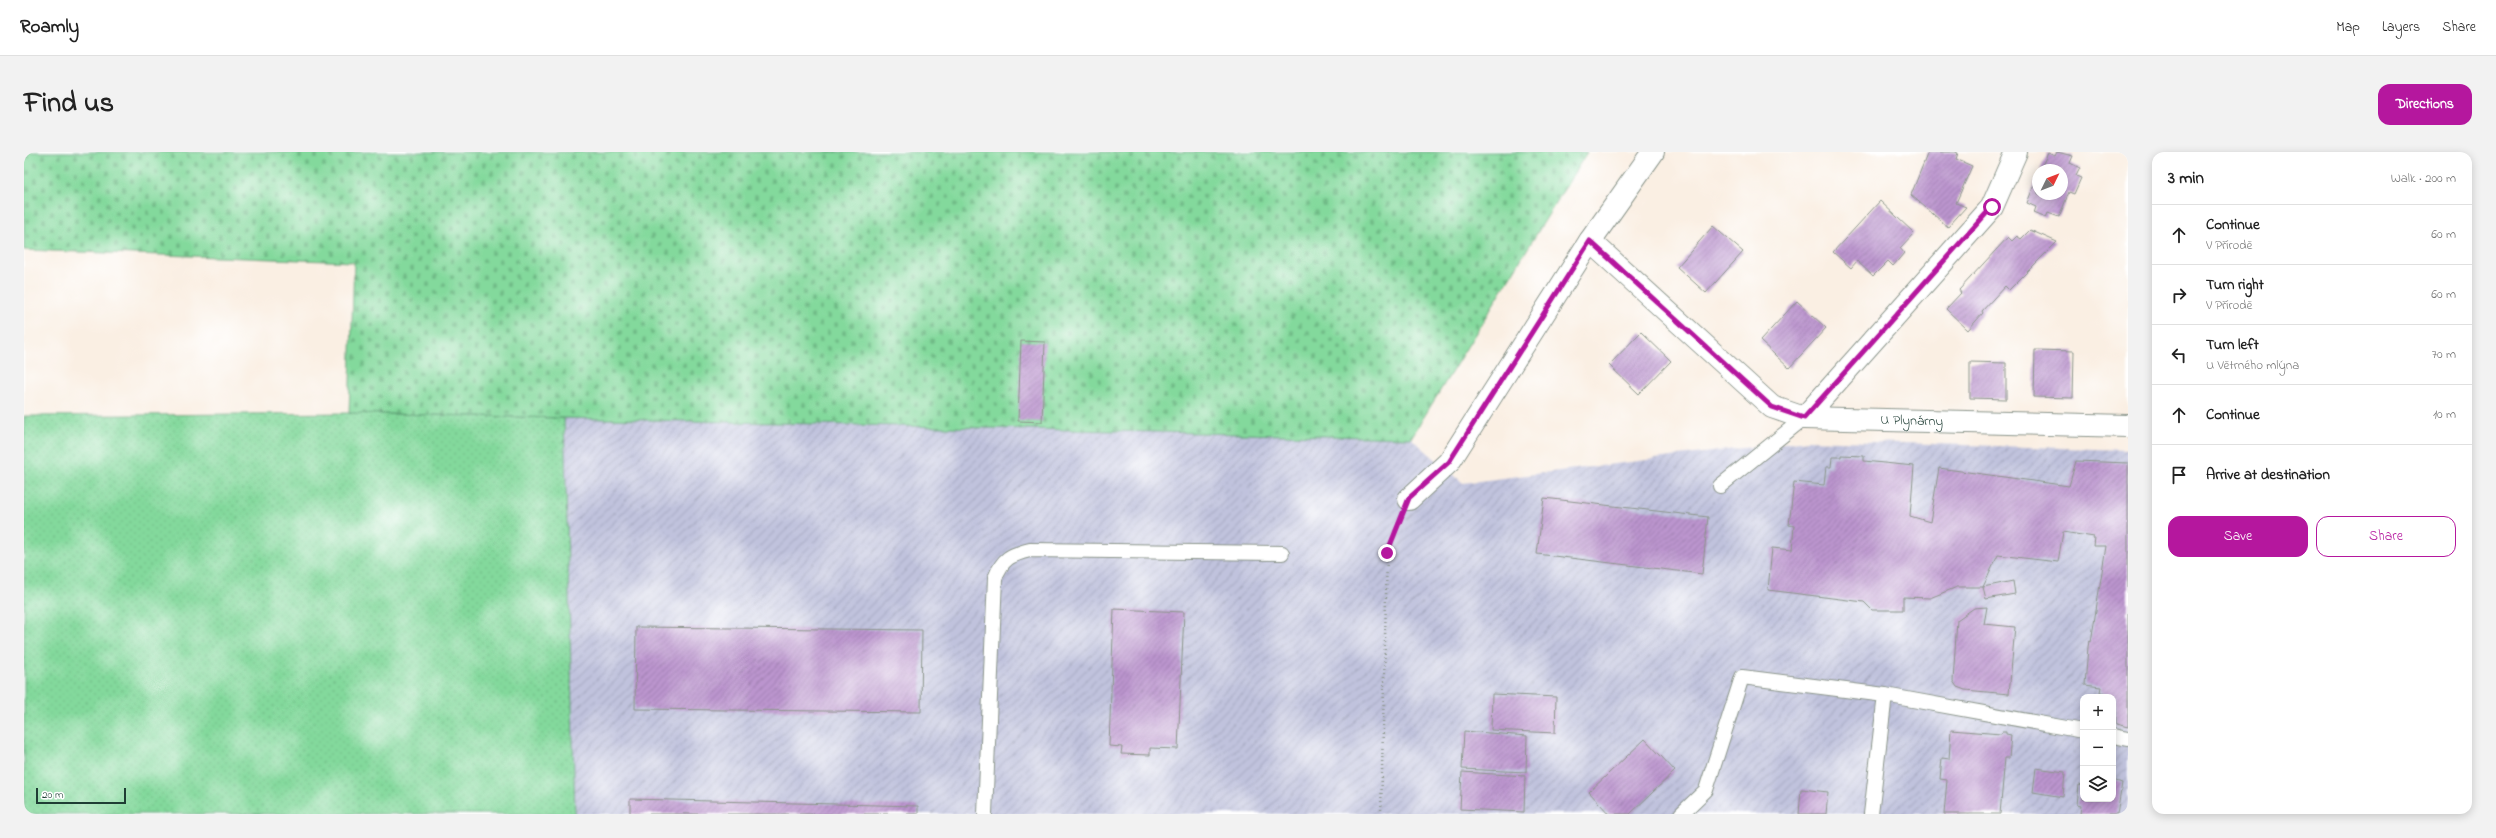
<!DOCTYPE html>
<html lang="en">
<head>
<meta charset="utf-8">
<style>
  :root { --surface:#fff; --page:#f2f2f2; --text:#222; --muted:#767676; --line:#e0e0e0; --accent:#b5179e }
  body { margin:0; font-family:"Indie Flower",sans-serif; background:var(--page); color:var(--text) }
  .controls { position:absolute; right:12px; bottom:12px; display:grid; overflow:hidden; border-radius:8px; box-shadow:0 2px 10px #0003 }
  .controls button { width:36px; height:36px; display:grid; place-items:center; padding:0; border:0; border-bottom:1px solid var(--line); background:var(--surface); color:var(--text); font:20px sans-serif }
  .compass { position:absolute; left:2008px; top:12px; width:36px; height:36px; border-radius:50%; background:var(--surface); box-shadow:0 2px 10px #0003; rotate:47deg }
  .scale { position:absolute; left:12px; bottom:10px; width:90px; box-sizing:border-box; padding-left:4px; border:2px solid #1f3d34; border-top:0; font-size:11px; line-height:14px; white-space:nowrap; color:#1f3d34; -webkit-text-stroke:3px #fff; paint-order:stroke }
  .stop { position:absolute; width:12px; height:12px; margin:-9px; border:3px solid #b5179e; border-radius:50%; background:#fff }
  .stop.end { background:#b5179e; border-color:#fff; box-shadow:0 1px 4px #0008 }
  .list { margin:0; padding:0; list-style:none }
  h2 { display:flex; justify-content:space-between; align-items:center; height:52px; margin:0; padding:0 16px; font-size:17px }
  h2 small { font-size:13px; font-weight:400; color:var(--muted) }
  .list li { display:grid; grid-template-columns:26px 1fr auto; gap:12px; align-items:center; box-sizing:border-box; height:60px; padding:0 16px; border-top:1px solid var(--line) }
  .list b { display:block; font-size:15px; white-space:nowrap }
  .list p { margin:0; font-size:13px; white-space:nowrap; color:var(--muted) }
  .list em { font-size:13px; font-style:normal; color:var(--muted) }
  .actions { display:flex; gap:8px; padding:12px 16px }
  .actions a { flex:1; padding:9px 0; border:1px solid var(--accent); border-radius:12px; text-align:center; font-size:14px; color:var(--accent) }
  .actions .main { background:var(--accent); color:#fff }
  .icon { flex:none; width:22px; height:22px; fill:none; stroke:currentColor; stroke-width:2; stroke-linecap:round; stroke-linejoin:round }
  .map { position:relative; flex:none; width:2104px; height:662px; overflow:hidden; border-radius:12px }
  header { display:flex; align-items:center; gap:24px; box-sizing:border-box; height:56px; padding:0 20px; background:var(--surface); border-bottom:1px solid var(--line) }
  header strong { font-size:19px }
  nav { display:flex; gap:22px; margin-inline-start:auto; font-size:14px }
  .intro { display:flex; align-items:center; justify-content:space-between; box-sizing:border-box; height:96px; padding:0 24px }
  h1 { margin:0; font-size:28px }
  .button { padding:10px 18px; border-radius:12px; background:var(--accent); color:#fff; font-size:14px; font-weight:700 }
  main { display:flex; gap:24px; padding:0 24px }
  aside { flex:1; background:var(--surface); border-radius:12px; box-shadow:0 2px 10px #0003 }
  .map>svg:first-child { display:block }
  .industrial { fill:url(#industrial-furrows); fill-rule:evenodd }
  .grass { fill:url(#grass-dots); stroke:#518b68 }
  .cemetery { fill:url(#cemetery-stones); stroke:#518b68 }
  .building { fill:url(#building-hatch) }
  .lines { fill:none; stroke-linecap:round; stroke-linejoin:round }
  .lane-casing { stroke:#8c968c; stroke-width:16 }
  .street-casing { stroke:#8c968c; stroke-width:24 }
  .path { stroke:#8c968c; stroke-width:2.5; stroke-dasharray:1 3; stroke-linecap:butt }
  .lane { stroke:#fff; stroke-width:14 }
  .street { stroke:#fff; stroke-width:22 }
  .route { stroke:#b5179e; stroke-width:5 }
  .labels { text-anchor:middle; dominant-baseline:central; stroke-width:3; stroke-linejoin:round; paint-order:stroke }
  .street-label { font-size:14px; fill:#1f3d34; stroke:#fff }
</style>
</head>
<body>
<header>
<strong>Roamly</strong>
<nav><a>Map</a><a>Layers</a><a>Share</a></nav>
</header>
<div class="intro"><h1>Find us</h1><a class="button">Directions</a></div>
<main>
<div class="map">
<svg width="2104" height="662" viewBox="0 0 2104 662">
  <defs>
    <pattern id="industrial-furrows" width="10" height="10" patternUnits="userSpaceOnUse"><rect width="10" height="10" fill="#c0c2dd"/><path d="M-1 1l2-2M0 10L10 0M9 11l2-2" fill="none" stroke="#9b9fb4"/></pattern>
    <pattern id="grass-dots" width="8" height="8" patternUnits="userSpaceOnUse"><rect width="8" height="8" fill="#83d99c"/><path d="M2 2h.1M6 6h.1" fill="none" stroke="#71bb87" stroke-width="1.8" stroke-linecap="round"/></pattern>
    <pattern id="cemetery-stones" width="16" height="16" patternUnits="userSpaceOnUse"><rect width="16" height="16" fill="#83d99c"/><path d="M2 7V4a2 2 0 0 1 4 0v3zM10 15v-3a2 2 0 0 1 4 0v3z" fill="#71bb87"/></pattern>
    <pattern id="building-hatch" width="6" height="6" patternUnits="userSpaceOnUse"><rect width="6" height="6" fill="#bb94ce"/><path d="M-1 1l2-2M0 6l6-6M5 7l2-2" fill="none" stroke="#977aa8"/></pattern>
  </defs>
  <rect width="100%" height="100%" fill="#fff"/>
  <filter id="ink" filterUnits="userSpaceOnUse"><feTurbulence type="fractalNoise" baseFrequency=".025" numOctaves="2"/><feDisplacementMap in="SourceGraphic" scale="8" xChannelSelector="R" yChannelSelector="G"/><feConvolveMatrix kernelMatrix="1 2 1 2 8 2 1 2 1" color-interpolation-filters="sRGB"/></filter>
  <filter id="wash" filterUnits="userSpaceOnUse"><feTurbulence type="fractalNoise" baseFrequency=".012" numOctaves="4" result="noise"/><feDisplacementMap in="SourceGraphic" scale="16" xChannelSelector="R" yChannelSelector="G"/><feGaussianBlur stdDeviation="0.9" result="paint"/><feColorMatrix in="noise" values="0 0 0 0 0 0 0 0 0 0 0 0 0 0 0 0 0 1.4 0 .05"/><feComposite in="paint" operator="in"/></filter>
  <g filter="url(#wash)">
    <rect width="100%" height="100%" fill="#faefe3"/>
    <path class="industrial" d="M 540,266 L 1387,286 L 1439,331 L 1784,288 L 2104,298 L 2104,662 L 551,662 ZM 2059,545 L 2089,545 L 2089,647 L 2059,647 Z"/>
    <polygon class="grass" points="325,261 540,266 551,662 0,662 0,264"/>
    <polygon class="cemetery" points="0,0 1563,0 1387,286 325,261 330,110 0,98"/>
    <g id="blocks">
      <g class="building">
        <polygon points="1904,0 1931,0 1934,1 1932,7 1948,14 1932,51 1942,55 1924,75 1887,43"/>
        <polygon points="2033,0 2049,4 2046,11 2056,16 2052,24 2057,26 2050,42 2045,40 2035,65 2024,61 2022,66 2010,61 2012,55 2003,51 2014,23 2014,42 2038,42 2038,18 2016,18 2024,1 2031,4"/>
        <polygon points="1856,49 1890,81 1876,96 1880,101 1869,114 1864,109 1849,124 1833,109 1827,116 1809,100"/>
        <polygon points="1689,74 1719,100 1682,141 1653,115"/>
        <polygon points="2006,78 2033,90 1985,138 1981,134 1958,159 1959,161 1944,178 1922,157 1937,141 1935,138 1984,85 1988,89 1993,84 1997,87"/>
        <polygon points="1773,149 1802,176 1765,216 1736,189"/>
        <polygon points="1617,180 1647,209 1615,242 1585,213"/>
        <polygon points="997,189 1021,190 1018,270 994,269"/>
        <polygon points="2011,198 2050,199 2049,246 2010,245"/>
        <polygon points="1946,210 1982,211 1982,247 1946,246"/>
        <polygon points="1817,303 1840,304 1840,309 1890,314 1886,364 1906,370 1915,316 2045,334 2052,309 2104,311 2104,575 2092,572 2091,544 2076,540 2077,535 2061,533 2064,495 2065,489 2067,490 2082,394 2069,394 2070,385 2039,380 2034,410 1974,403 1959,435 1989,429 1991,442 1962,447 1959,435 1933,435 1906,446 1879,445 1879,458 1848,458 1840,450 1744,438 1748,396 1768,398 1770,374 1765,373 1770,330 1800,333 1802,315 1807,315 1808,305 1817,305"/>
        <polygon points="1520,346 1684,365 1678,422 1513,402"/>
        <polygon points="1963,455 1960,472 1991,475 1985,542 1941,538 1933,535 1929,529 1933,468 1950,456"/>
        <polygon points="1090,457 1160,460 1154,597 1126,596 1126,603 1097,602 1098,595 1085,594"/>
        <polygon points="612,475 898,478 897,560 611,557"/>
        <polygon points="1468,542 1532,545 1531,581 1467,578"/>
        <polygon points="1927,578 1977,582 1978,580 1982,580 1982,582 1987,583 1985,606 1981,606 1976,662 1920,662 1923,628 1916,627 1918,606 1925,607"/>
        <polygon points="1440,579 1503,584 1502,620 1438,617"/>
        <polygon points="1621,587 1651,619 1606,662 1585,662 1565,640"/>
        <polygon points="2012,616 2041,620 2039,645 2009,640"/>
        <polygon points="1438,620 1501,624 1500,660 1436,657"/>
        <polygon points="2089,628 2098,631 2093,662 2056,662 2057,654 2053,653 2055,633 2059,634 2059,647 2089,647"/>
        <polygon points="1777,637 1804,640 1802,662 1775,662"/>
        <polygon points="606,647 894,654 894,662 606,662"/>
      </g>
    </g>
  </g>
  <g filter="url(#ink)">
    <use href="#blocks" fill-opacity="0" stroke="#8c968c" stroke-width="1"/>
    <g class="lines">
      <defs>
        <g id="lane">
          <polyline points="1696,334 1780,266"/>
          <polyline points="2089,584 2104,587"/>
          <path d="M 961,662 L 971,426 C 979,406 986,403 1006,398 L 1258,401"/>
          <polyline points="1657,662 1682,638 1718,525 1861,543"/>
          <polyline points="1847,662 1861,543 2059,579"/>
        </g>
        <g id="street">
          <path id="s1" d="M 1566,89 L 1748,255 L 1780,266 L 2104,274"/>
          <polyline points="1780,266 1968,55 1992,0"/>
          <polyline points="1385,347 1425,310 1566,89 1629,0"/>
        </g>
      </defs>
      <use href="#lane" class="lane-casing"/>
      <use href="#street" class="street-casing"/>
      <polyline class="path" points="1357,662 1363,401 1375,371"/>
      <use href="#lane" class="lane"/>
      <use href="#street" class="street"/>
    </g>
  </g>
  <g class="lines" filter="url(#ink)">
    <polyline class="route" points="1363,401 1385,346 1425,310 1566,89 1748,255 1780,266 1968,55"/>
  </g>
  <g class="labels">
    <g class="street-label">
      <text stroke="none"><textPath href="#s1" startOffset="388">U Plynárny</textPath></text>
    </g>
  </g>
</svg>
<div class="controls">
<button>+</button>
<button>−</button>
<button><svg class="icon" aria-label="layers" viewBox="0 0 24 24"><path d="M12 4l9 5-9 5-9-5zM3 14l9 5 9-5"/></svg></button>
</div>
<svg class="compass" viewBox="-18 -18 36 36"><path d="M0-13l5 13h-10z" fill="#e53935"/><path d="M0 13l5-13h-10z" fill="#767676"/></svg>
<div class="scale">20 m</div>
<div class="stop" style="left:1968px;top:55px"></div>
<div class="stop end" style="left:1363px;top:401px"></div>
</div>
<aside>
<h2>3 min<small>Walk · 200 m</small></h2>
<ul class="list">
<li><svg class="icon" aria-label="ahead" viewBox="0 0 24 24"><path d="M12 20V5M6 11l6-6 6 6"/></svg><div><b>Continue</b><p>V Přírodě</p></div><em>60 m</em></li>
<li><svg class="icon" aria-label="right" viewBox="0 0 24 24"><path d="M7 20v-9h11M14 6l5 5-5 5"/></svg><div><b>Turn right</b><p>V Přírodě</p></div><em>60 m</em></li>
<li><svg class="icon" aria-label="left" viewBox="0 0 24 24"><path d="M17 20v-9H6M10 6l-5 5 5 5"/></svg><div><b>Turn left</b><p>U Větrného mlýna</p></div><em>70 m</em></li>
<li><svg class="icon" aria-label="ahead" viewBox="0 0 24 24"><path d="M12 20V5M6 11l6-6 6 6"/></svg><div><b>Continue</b></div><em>10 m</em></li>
<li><svg class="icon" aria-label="arrive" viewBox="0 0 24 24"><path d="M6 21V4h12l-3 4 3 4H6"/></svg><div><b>Arrive at destination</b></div></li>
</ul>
<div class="actions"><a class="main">Save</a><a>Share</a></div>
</aside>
</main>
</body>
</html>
